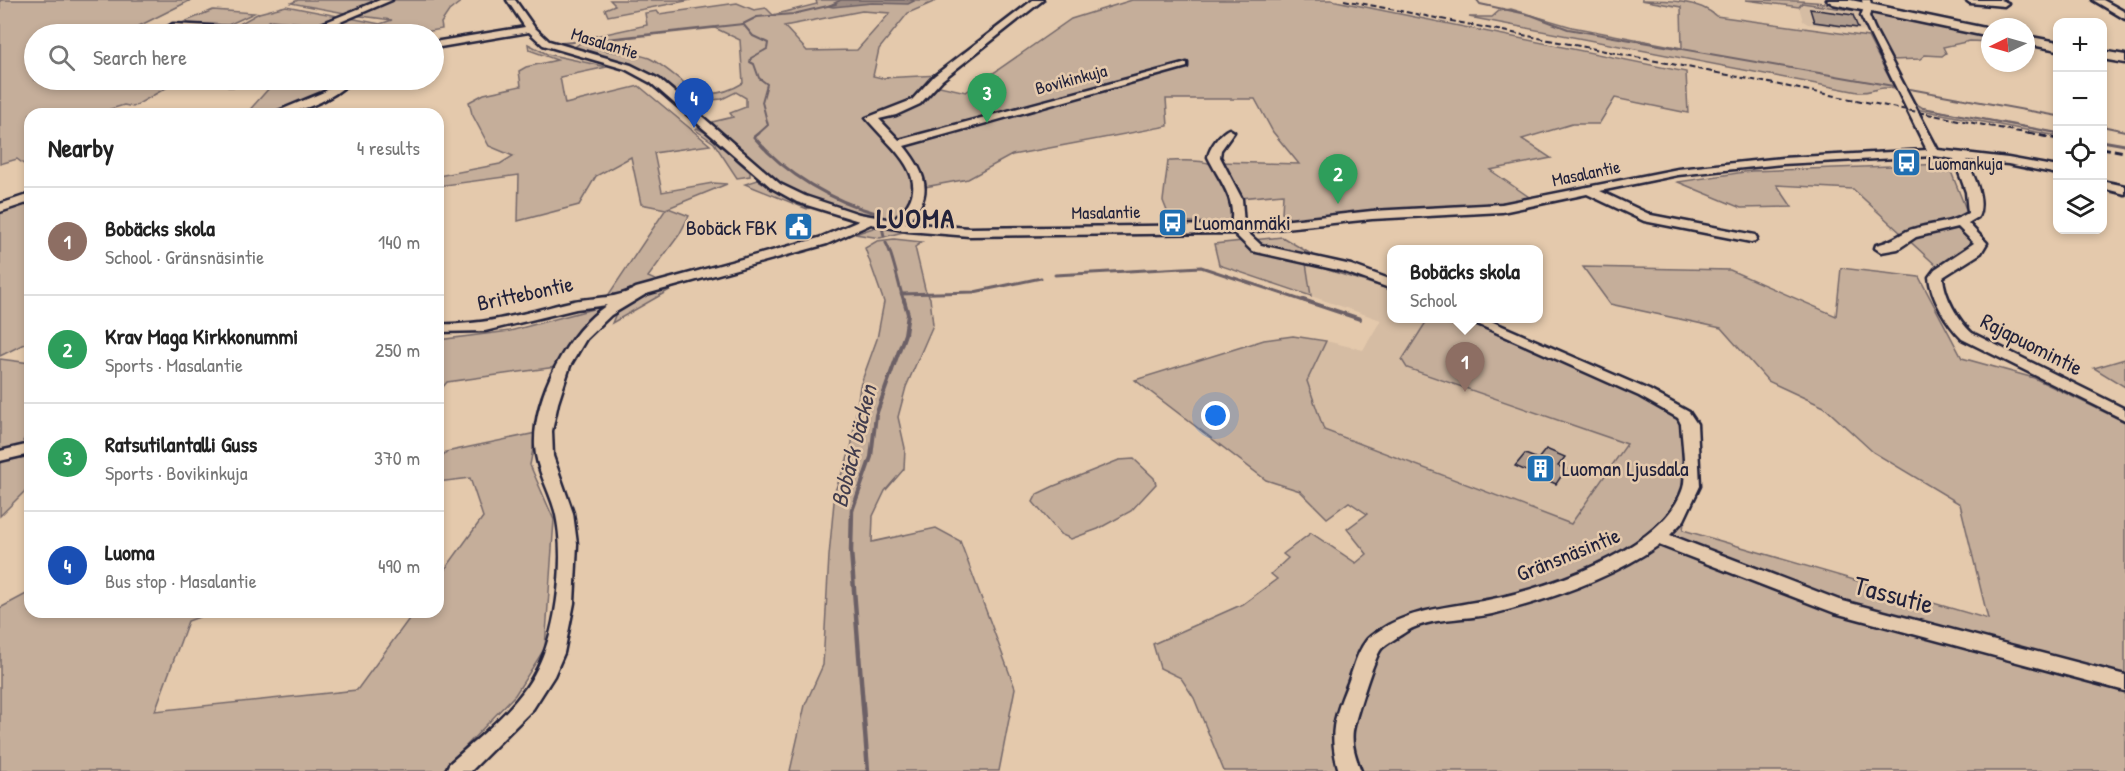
<!DOCTYPE html>
<html lang="en">
<head>
<meta charset="utf-8">
<style>
  :root { --surface:#fff; --page:#f2f2f2; --text:#222; --muted:#767676; --line:#e0e0e0; --accent:#1f6fb2 }
  body { margin:0; font-family:"Patrick Hand",sans-serif; background:var(--page); color:var(--text) }
  .controls { position:absolute; right:18px; top:18px; display:grid; overflow:hidden; border-radius:12px; box-shadow:0 3px 9px #0003 }
  .controls button { width:54px; height:54px; display:grid; place-items:center; padding:0; border:0; border-bottom:2px solid var(--line); background:var(--surface); color:var(--text); font:30px sans-serif }
  .compass { position:absolute; left:1981px; top:18px; width:54px; height:54px; border-radius:50%; background:var(--surface); box-shadow:0 3px 9px #0003; rotate:265deg }
  .you { position:absolute; left:1216px; top:416px; width:21px; height:21px; margin:-15px; border:4px solid #fff; border-radius:50%; background:#1a73e8; box-shadow:0 0 0 9px #1a73e833 }
  .badge { display:grid; place-items:center; width:39px; height:39px; border-radius:50%; background:var(--accent); color:#fff; font-size:20px; font-weight:700 }
  .pin { position:absolute; translate:-50% -50px; filter:drop-shadow(0 2px 3px #0008) }
  .pin::after { content:''; position:absolute; top:32px; width:21px; height:18px; background:inherit; clip-path:polygon(0 0,100% 0,50% 100%) }
  .popup { position:absolute; left:1387px; top:245px; width:156px; height:78px; box-sizing:border-box; display:grid; place-content:center; border-radius:12px; background:var(--surface); filter:drop-shadow(0 2px 4px #0005); font-size:20px; white-space:nowrap; color:var(--muted) }
  .popup b { font-size:22px; color:var(--text) }
  .popup::after { content:''; position:absolute; left:50%; top:100%; margin-left:-12px; border:12px solid transparent; border-top-color:var(--surface) }
  .list { margin:0; padding:0; list-style:none }
  h2 { display:flex; justify-content:space-between; align-items:center; height:78px; margin:0; padding:0 24px; font-size:26px }
  h2 small { font-size:20px; font-weight:400; color:var(--muted) }
  .list li { display:grid; grid-template-columns:39px 1fr auto; gap:18px; align-items:center; box-sizing:border-box; height:108px; padding:0 24px; border-top:2px solid var(--line) }
  .list b { display:block; font-size:22px; white-space:nowrap }
  .list p { margin:0; font-size:20px; white-space:nowrap; color:var(--muted) }
  .list em { font-size:20px; font-style:normal; color:var(--muted) }
  .icon { flex:none; width:33px; height:33px; fill:none; stroke:currentColor; stroke-width:2; stroke-linecap:round; stroke-linejoin:round }
  .map { position:relative; flex:none; width:2125px; height:771px; overflow:hidden }
  .search { position:absolute; background:var(--surface); box-shadow:0 3px 9px #0003; left:24px; top:24px; width:420px; height:66px; display:flex; align-items:center; gap:15px; box-sizing:border-box; padding:0 21px; border-radius:33px; color:var(--muted); font-size:22px }
  .panel { position:absolute; background:var(--surface); box-shadow:0 3px 9px #0003; left:24px; top:108px; width:420px; height:510px; border-radius:18px }
  .map>svg:first-child { display:block }
  .built { fill:#d5bca3 }
  .green { fill:#c5ae9a; stroke:#74686a; stroke-width:1.5; fill-rule:evenodd }
  .water { fill:#9d8b82; stroke:#6c6166; stroke-width:1.5 }
  .lines { fill:none; stroke-linecap:round; stroke-linejoin:round }
  .stream-far3 { stroke:#6c6166; stroke-width:2 }
  .stream-far2 { stroke:#6c6166; stroke-width:3 }
  .stream-far1 { stroke:#6c6166; stroke-width:4 }
  .stream { stroke:#6c6166; stroke-width:4.5 }
  .building { fill:#b19d8e; stroke:#22223b; stroke-width:1.5 }
  .minor-casing { stroke:#22223b; stroke-width:5 }
  .highway-casing { stroke:#22223b; stroke-width:5 }
  .minor { fill:#e4c9ac; fill-rule:evenodd }
  .highway { fill:#e4c9ac; fill-rule:evenodd }
  .rail-far1 { stroke:#22223b; stroke-width:2; stroke-dasharray:6 3; stroke-linecap:butt }
  .rail { stroke:#22223b; stroke-width:3; stroke-dasharray:8 4; stroke-linecap:butt }
  .labels { text-anchor:middle; dominant-baseline:central; stroke-width:5; stroke-linejoin:round; paint-order:stroke }
  .far-street-label { font-size:18px; fill:#22223b; stroke:#e4c9ac }
  .far-poi-label { font-size:18px; fill:#22223b; stroke:#e4c9ac; text-anchor:start }
  .poi-label { font-size:22px; fill:#22223b; stroke:#e4c9ac; text-anchor:start }
  .street-label { font-size:22px; fill:#22223b; stroke:#e4c9ac }
  .water-label { font-size:24px; font-style:italic; fill:#413c4d; stroke:#e4c9ac }
  .near-street-label { font-size:27px; fill:#22223b; stroke:#e4c9ac }
  .district-label { font-size:28px; font-weight:bold; letter-spacing:1.5px; fill:#22223b; stroke:#e4c9ac }
</style>
</head>
<body>
<div class="map">
<svg width="2125" height="771" viewBox="0 0 2125 771">
  <rect width="100%" height="100%" fill="#e4c9ac"/>
  <filter id="ink" filterUnits="userSpaceOnUse"><feTurbulence type="fractalNoise" baseFrequency=".0167" numOctaves="2"/><feDisplacementMap in="SourceGraphic" scale="12" xChannelSelector="R" yChannelSelector="G"/><feConvolveMatrix kernelMatrix="1 2 1 2 8 2 1 2 1" color-interpolation-filters="sRGB"/></filter>
  <g filter="url(#ink)">
    <g class="built">
      <polygon points="1802,3 1861,13 1865,31 1808,24 1803,21 1799,7"/>
      <polygon points="1306,263 1391,290 1392,318 1437,319 1627,445 1571,524 1324,430 1307,381 1326,341 1363,350 1381,320 1311,296"/>
    </g>
    <g class="green">
      <polygon points="0,0 191,0 135,28 171,34 34,34 34,80 180,80 133,107 124,105 94,114 30,114 30,169 17,159 0,164"/>
      <polygon points="298,0 386,0 350,14 291,3"/>
      <polygon points="389,0 463,0 449,11 441,23 442,29 414,34 310,34 350,18 380,24 392,20 354,15"/>
      <polygon points="610,0 691,0 608,16 605,9 615,5"/>
      <path d="M 816,0 L 938,0 L 908,13 L 879,49 L 873,76 L 882,78 L 939,75 L 935,85 L 966,92 L 1071,19 L 1132,0 L 1331,0 L 1686,72 L 1688,113 L 1615,98 L 1599,124 L 1572,124 L 1522,139 L 1551,158 L 1490,170 L 1532,199 C 1452,209 1372,211 1291,219 L 1282,213 L 1283,194 L 1240,198 L 1219,162 L 1299,164 L 1273,132 L 1255,99 L 1166,99 L 1168,126 L 1012,155 L 968,179 L 914,189 L 911,205 L 896,218 L 886,219 L 819,202 L 781,185 L 708,123 L 733,117 L 730,113 L 746,107 L 746,98 L 736,92 L 722,99 L 687,102 C 658,68 613,60 572,49 L 587,38 L 647,25 L 645,13 L 657,11 L 659,14 L 737,3 L 754,10 L 766,8 L 773,15 L 817,4 ZM 862,11 L 890,13 L 857,50 L 807,51 L 784,26 ZM 715,28 L 740,40 L 743,83 C 730,91 718,95 703,93 C 690,91 665,65 649,58 C 633,51 601,54 591,44 L 597,41 Z"/>
      <path d="M 1641,0 C 1666,0 1699,0 1716,16 L 1868,37 L 1895,89 C 1879,85 1873,93 1858,92 L 1469,17 L 1492,17 L 1499,11 L 1511,9 L 1572,27 L 1682,48 L 1681,7 Z"/>
      <path d="M 1746,0 C 1775,0 1840,0 1863,12 L 1802,3 L 1799,7 Z"/>
      <polygon points="286,6 343,17 326,25 271,20 255,29 232,28 259,13"/>
      <polygon points="213,10 254,13 224,27 177,25"/>
      <polygon points="1872,11 1990,34 1990,42 1970,41 1943,47 1946,53 1942,56 1925,55 1920,59 1891,60 1875,32 1868,15"/>
      <polygon points="528,44 547,54 607,67 560,77 565,104 639,86 710,145 654,153 662,192 713,183 727,184 668,208 689,216 679,235 648,277 673,288 612,323 621,301 605,300 666,209 641,204 631,157 596,176 579,205 518,221 519,175 438,186 438,176 500,164 513,156 489,146 472,114 469,102 484,94 521,86 519,71 526,67 557,60 529,50"/>
      <path d="M 228,80 L 298,80 L 298,86 L 341,81 C 309,103 285,114 246,114 L 271,86 L 228,87 Z"/>
      <polygon points="1915,103 1923,108 2057,133 2057,136 1915,109"/>
      <polygon points="697,128 706,133 750,172 750,176 737,178 714,143 697,131 695,129"/>
      <path d="M 1168,161 C 1180,161 1200,159 1211,164 C 1223,171 1238,211 1235,224 L 1171,221 L 1163,201 Z"/>
      <polygon points="1948,164 1977,237 1940,269 1853,189 1777,185 1792,207 1741,208 1678,182 1751,171"/>
      <polygon points="758,180 786,196 811,207 807,209 745,184"/>
      <polygon points="30,197 30,341 0,356 0,208"/>
      <polygon points="879,226 901,229 903,232 880,238 855,234"/>
      <polygon points="1282,237 1316,257 1391,281 1391,290 1306,263 1311,296 1219,265 1214,244"/>
      <polygon points="894,239 922,242 915,247 925,289 930,298 933,325 906,387 898,417 905,448 904,469 885,491 873,516 872,542 936,528 960,541 1015,688 999,771 790,771 805,705 823,665 829,556 835,491 851,449 860,386 877,339 884,302 865,248 877,241"/>
      <polygon points="1583,267 1730,270 1836,316 1841,268 1919,277 1962,358 2034,378 2125,422 2125,771 1224,771 1194,698 1181,678 1160,668 1153,644 1243,604 1277,579 1271,574 1288,558 1283,554 1311,533 1356,563 1367,554 1347,529 1367,514 1349,502 1327,518 1300,491 1266,480 1135,380 1264,340 1293,336 1326,341 1307,381 1324,430 1571,524 1627,444 1407,368 1402,360 1428,319 1485,319 1659,393 1670,407 1697,422 1683,530 1988,619 1960,504 1873,452 1824,407 1768,381 1721,328 1610,304"/>
      <polygon points="604,306 566,346 556,367 447,382 438,393 438,340 510,331"/>
      <polygon points="0,359 30,363 30,430 23,441 30,443 30,486 0,516"/>
      <polygon points="2125,359 2125,387 2094,368"/>
      <polygon points="536,433 530,465 554,520 545,648 515,695 442,771 0,771 0,608 30,592 30,612 213,612 188,621 155,711 357,690 414,612 438,612 438,579 483,517 470,478 438,482 438,461 446,452"/>
      <polygon points="1134,459 1154,478 1156,484 1131,511 1098,529 1071,539 1060,534 1033,502 1037,494 1054,486 1119,460"/>
    </g>
    <polygon class="water" points="841,0 913,0 914,1 908,4 872,3 833,7 828,6"/>
    <g class="lines">
      <g class="stream-far3">
        <polyline points="1477,0 1480,4 1531,15 1568,29 1893,86"/>
        <polyline points="588,41 743,24"/>
        <polyline points="562,43 574,42"/>
        <polyline points="1910,89 2058,116"/>
        <polyline points="1923,108 2058,133"/>
        <polyline points="2102,126 2125,131"/>
        <polyline points="757,135 768,125 762,102 767,84 759,78 754,64 750,62 751,58 767,49 768,43 753,36 743,24 757,17 793,14 836,4"/>
      </g>
      <g class="stream-far2">
        <path d="M 759,133 L 754,137 C 786,175 832,201 879,214 L 882,218"/>
        <polyline points="2102,141 2125,145"/>
        <polyline points="882,227 884,236"/>
        <path d="M 886,243 C 893,254 899,287 904,302"/>
        <polyline points="1055,275 1201,267 1307,302"/>
        <polyline points="901,294 974,292 1041,278"/>
      </g>
      <g class="stream-far1">
        <polyline points="1303,300 1360,319"/>
        <polyline points="852,511 871,457 876,415 905,334 908,314 904,300"/>
      </g>
      <polyline class="stream" points="852,509 851,551 868,771"/>
    </g>
    <g class="building">
      <polygon points="1810,9 1853,15 1858,28 1814,22"/>
      <polygon points="1546,449 1565,457 1558,466 1566,469 1556,484 1515,466 1525,454 1538,459"/>
    </g>
    <g class="lines">
      <defs>
        <g id="minor">
          <polygon points="380,0 392,0 312,34 173,30 168,27 173,24 304,31"/>
          <path d="M 507,0 L 515,0 L 534,27 L 549,41 L 631,65 L 659,79 L 780,184 L 805,196 L 859,214 L 893,220 C 941,182 892,150 866,118 L 912,100 L 934,76 L 1033,0 L 1043,0 L 942,80 L 920,104 L 896,115 L 879,119 L 899,140 L 1187,63 L 1187,67 L 904,146 C 926,173 936,197 905,223 L 969,228 L 1231,225 C 1237,199 1219,180 1208,157 C 1210,147 1220,133 1229,129 L 1234,132 L 1221,150 L 1220,157 L 1242,199 L 1244,225 L 1372,211 L 1502,204 L 1678,169 L 1782,158 L 1927,150 L 1861,16 L 1864,8 L 1862,0 L 1870,0 L 1872,8 L 1869,16 L 1874,28 L 1938,150 L 2008,158 L 2058,167 L 2058,174 L 2008,164 L 1966,160 C 1974,175 1986,200 1978,217 L 1968,223 L 1987,243 L 1981,253 L 1943,277 C 1944,296 1958,320 1972,333 L 2125,409 L 2125,420 L 1962,339 C 1947,324 1931,298 1929,277 L 1935,269 L 1974,243 L 1958,227 L 1916,237 L 1898,249 L 1881,252 L 1875,248 L 1876,245 C 1890,242 1896,237 1907,231 C 1928,223 1949,225 1968,213 L 1966,192 L 1954,159 L 1934,156 L 1782,164 L 1678,175 L 1600,191 L 1651,215 L 1755,235 L 1757,238 L 1755,241 L 1751,242 L 1644,221 L 1587,194 L 1502,212 L 1372,219 L 1247,232 L 1261,245 L 1351,265 L 1392,280 L 1392,289 L 1342,271 L 1252,251 L 1234,233 L 969,236 L 908,231 L 871,224 L 827,244 L 646,294 L 611,315 L 586,339 L 570,366 L 558,403 L 552,431 L 553,456 L 573,513 L 577,544 L 574,603 L 564,653 L 554,676 L 533,709 L 471,771 L 446,771 L 449,764 C 481,735 519,707 538,667 C 558,627 566,554 555,511 C 549,489 536,469 535,446 C 533,398 567,331 607,305 L 576,309 L 485,331 L 438,332 L 438,324 C 486,326 528,312 574,301 C 596,297 617,299 636,288 L 819,238 L 859,221 L 797,202 L 772,188 L 651,83 L 625,69 L 543,45 L 529,32 L 434,48 L 434,42 L 525,27 Z"/>
          <polygon points="1966,0 2000,0 2008,3 2004,6 1970,3"/>
          <polygon points="2093,0 2103,0 2125,12 2125,19"/>
          <path d="M 341,80 L 352,80 C 333,100 298,114 271,114 L 324,92 Z"/>
          <polygon points="2102,181 2125,186 2125,194 2102,188"/>
          <polygon points="30,194 30,202 0,212 0,204"/>
          <path d="M 1464,318 L 1484,318 L 1649,390 L 1689,412 L 1697,424 L 1700,486 L 1684,520 L 1670,535 L 1839,600 L 2125,675 L 2125,691 L 1835,613 L 1659,545 C 1610,579 1549,600 1492,614 C 1465,620 1431,617 1407,631 C 1400,636 1387,643 1381,649 C 1374,658 1355,719 1353,731 C 1351,745 1356,758 1361,771 L 1339,771 C 1328,735 1334,717 1348,683 C 1353,670 1357,652 1366,641 C 1369,637 1375,633 1380,630 C 1409,611 1441,608 1475,602 C 1536,593 1663,552 1683,488 C 1687,475 1682,439 1681,424 L 1678,418 L 1639,396 Z"/>
          <polygon points="30,444 30,454 0,461 0,451"/>
        </g>
        <g id="highway">
          <polygon points="1827,0 1851,0 1990,29 1990,37 1833,4"/>
          <polygon points="2026,36 2058,42 2058,50 2026,44"/>
          <polygon points="2102,51 2125,55 2125,63 2102,59"/>
        </g>
      </defs>
      <use href="#minor" class="minor-casing"/>
      <use href="#highway" class="highway-casing"/>
      <use href="#minor" class="minor"/>
      <use href="#highway" class="highway"/>
      <polyline class="rail-far1" points="1344,0 2035,135"/>
      <g class="rail">
        <polyline points="2028,133 2058,139"/>
        <polyline points="2102,148 2125,152"/>
      </g>
    </g>
  </g>
  <defs>
    <symbol id="bus-square" viewBox="-11 -11 22 22"><rect x="-9" y="-9" width="18" height="18" rx="4" fill="#1f6fb2" stroke="#e4c9ac"/><path d="M-5-6H5V4H4V6H2V4H-2V6H-4V4H-5ZM-3.5-4V0h7V-4ZM-3.5 1.2v1.5H-2V1.2ZM2 1.2v1.5H3.5V1.2Z" fill="#fff"/></symbol>
    <symbol id="civic-square" viewBox="-11 -11 22 22"><rect x="-9" y="-9" width="18" height="18" rx="4" fill="#1f6fb2" stroke="#e4c9ac"/><path d="M-.6-6.5H3V-4.5H.6V-3L4-1V1h2V6H-6V1h2V-1L-.6-3ZM-1.2 2.5V6h2.4V2.5Z" fill="#fff"/></symbol>
    <symbol id="building-square" viewBox="-11 -11 22 22"><rect x="-9" y="-9" width="18" height="18" rx="4" fill="#1f6fb2" stroke="#e4c9ac"/><path d="M-4-6H4V6H1V3H-1V6H-4ZM-2.5-4.3h1.7v1.8h-1.7ZM.8-4.3h1.7v1.8H.8ZM-2.5-1h1.7V.8h-1.7ZM.8-1h1.7V.8H.8Z" fill="#fff"/></symbol>
  </defs>
  <g fill-rule="evenodd">
    <use href="#bus-square" x="1890" y="146" width="33" height="33"/>
    <use href="#bus-square" x="1156" y="206" width="33" height="33"/>
    <use href="#civic-square" x="782" y="210" width="33" height="33"/>
    <use href="#building-square" x="1524" y="452" width="33" height="33"/>
  </g>
  <g class="labels">
    <g class="far-street-label">
      <text transform="translate(605 43) rotate(17)">Masalantie</text>
      <text transform="translate(1071 79) rotate(-15)">Bovikinkuja</text>
      <text transform="translate(1586 173) rotate(-12)">Masalantie</text>
      <text transform="translate(1106 212) rotate(-1)">Masalantie</text>
    </g>
    <g class="far-poi-label">
      <text x="1928" y="163">Luomankuja</text>
    </g>
    <g class="poi-label">
      <text x="1194" y="222">Luomanmäki</text>
      <text x="777" y="227" text-anchor="end">Bobäck FBK</text>
      <text x="1562" y="468">Luoman Ljusdala</text>
    </g>
    <g class="street-label">
      <text transform="translate(525 293) rotate(-12)">Brittebontie</text>
      <text transform="translate(2032 344) rotate(27)">Rajapuomintie</text>
      <text transform="translate(1568 554) rotate(-22)">Gränsnäsintie</text>
    </g>
    <g class="water-label">
      <text transform="translate(853 446) rotate(-76)">Bobäck bäcken</text>
    </g>
    <g class="near-street-label">
      <text transform="translate(1894 594) rotate(15)">Tassutie</text>
    </g>
    <g class="district-label">
      <text x="916" y="218">LUOMA</text>
    </g>
  </g>
</svg>
<div class="controls">
<button>+</button>
<button>−</button>
<button><svg class="icon" aria-label="locate" viewBox="0 0 24 24"><circle cx="12" cy="12" r="6"/><path d="M12 2v4M12 18v4M2 12h4M18 12h4"/></svg></button>
<button><svg class="icon" aria-label="layers" viewBox="0 0 24 24"><path d="M12 4l9 5-9 5-9-5zM3 14l9 5 9-5"/></svg></button>
</div>
<svg class="compass" viewBox="-18 -18 36 36"><path d="M0-13l5 13h-10z" fill="#e53935"/><path d="M0 13l5-13h-10z" fill="#767676"/></svg>
<div class="you"></div>
<div class="pin badge" style="left:1465px;top:392px;background:#8d6e63">1</div>
<div class="popup"><b>Bobäcks skola</b>School</div>
<div class="pin badge" style="left:1338px;top:204px;background:#2e9e5b">2</div>
<div class="pin badge" style="left:987px;top:123px;background:#2e9e5b">3</div>
<div class="pin badge" style="left:694px;top:128px;background:#1a4fb4">4</div>
<div class="search"><svg class="icon" aria-label="search" viewBox="0 0 24 24"><circle cx="10" cy="10" r="6"/><path d="M15 15l6 6"/></svg>Search here</div>
<section class="panel">
<h2>Nearby<small>4 results</small></h2>
<ul class="list">
<li><span class="badge" style="background:#8d6e63">1</span><div><b>Bobäcks skola</b><p>School · Gränsnäsintie</p></div><em>140 m</em></li>
<li><span class="badge" style="background:#2e9e5b">2</span><div><b>Krav Maga Kirkkonummi</b><p>Sports · Masalantie</p></div><em>250 m</em></li>
<li><span class="badge" style="background:#2e9e5b">3</span><div><b>Ratsutilantalli Guss</b><p>Sports · Bovikinkuja</p></div><em>370 m</em></li>
<li><span class="badge" style="background:#1a4fb4">4</span><div><b>Luoma</b><p>Bus stop · Masalantie</p></div><em>490 m</em></li>
</ul>
</section>
</div>
</body>
</html>
